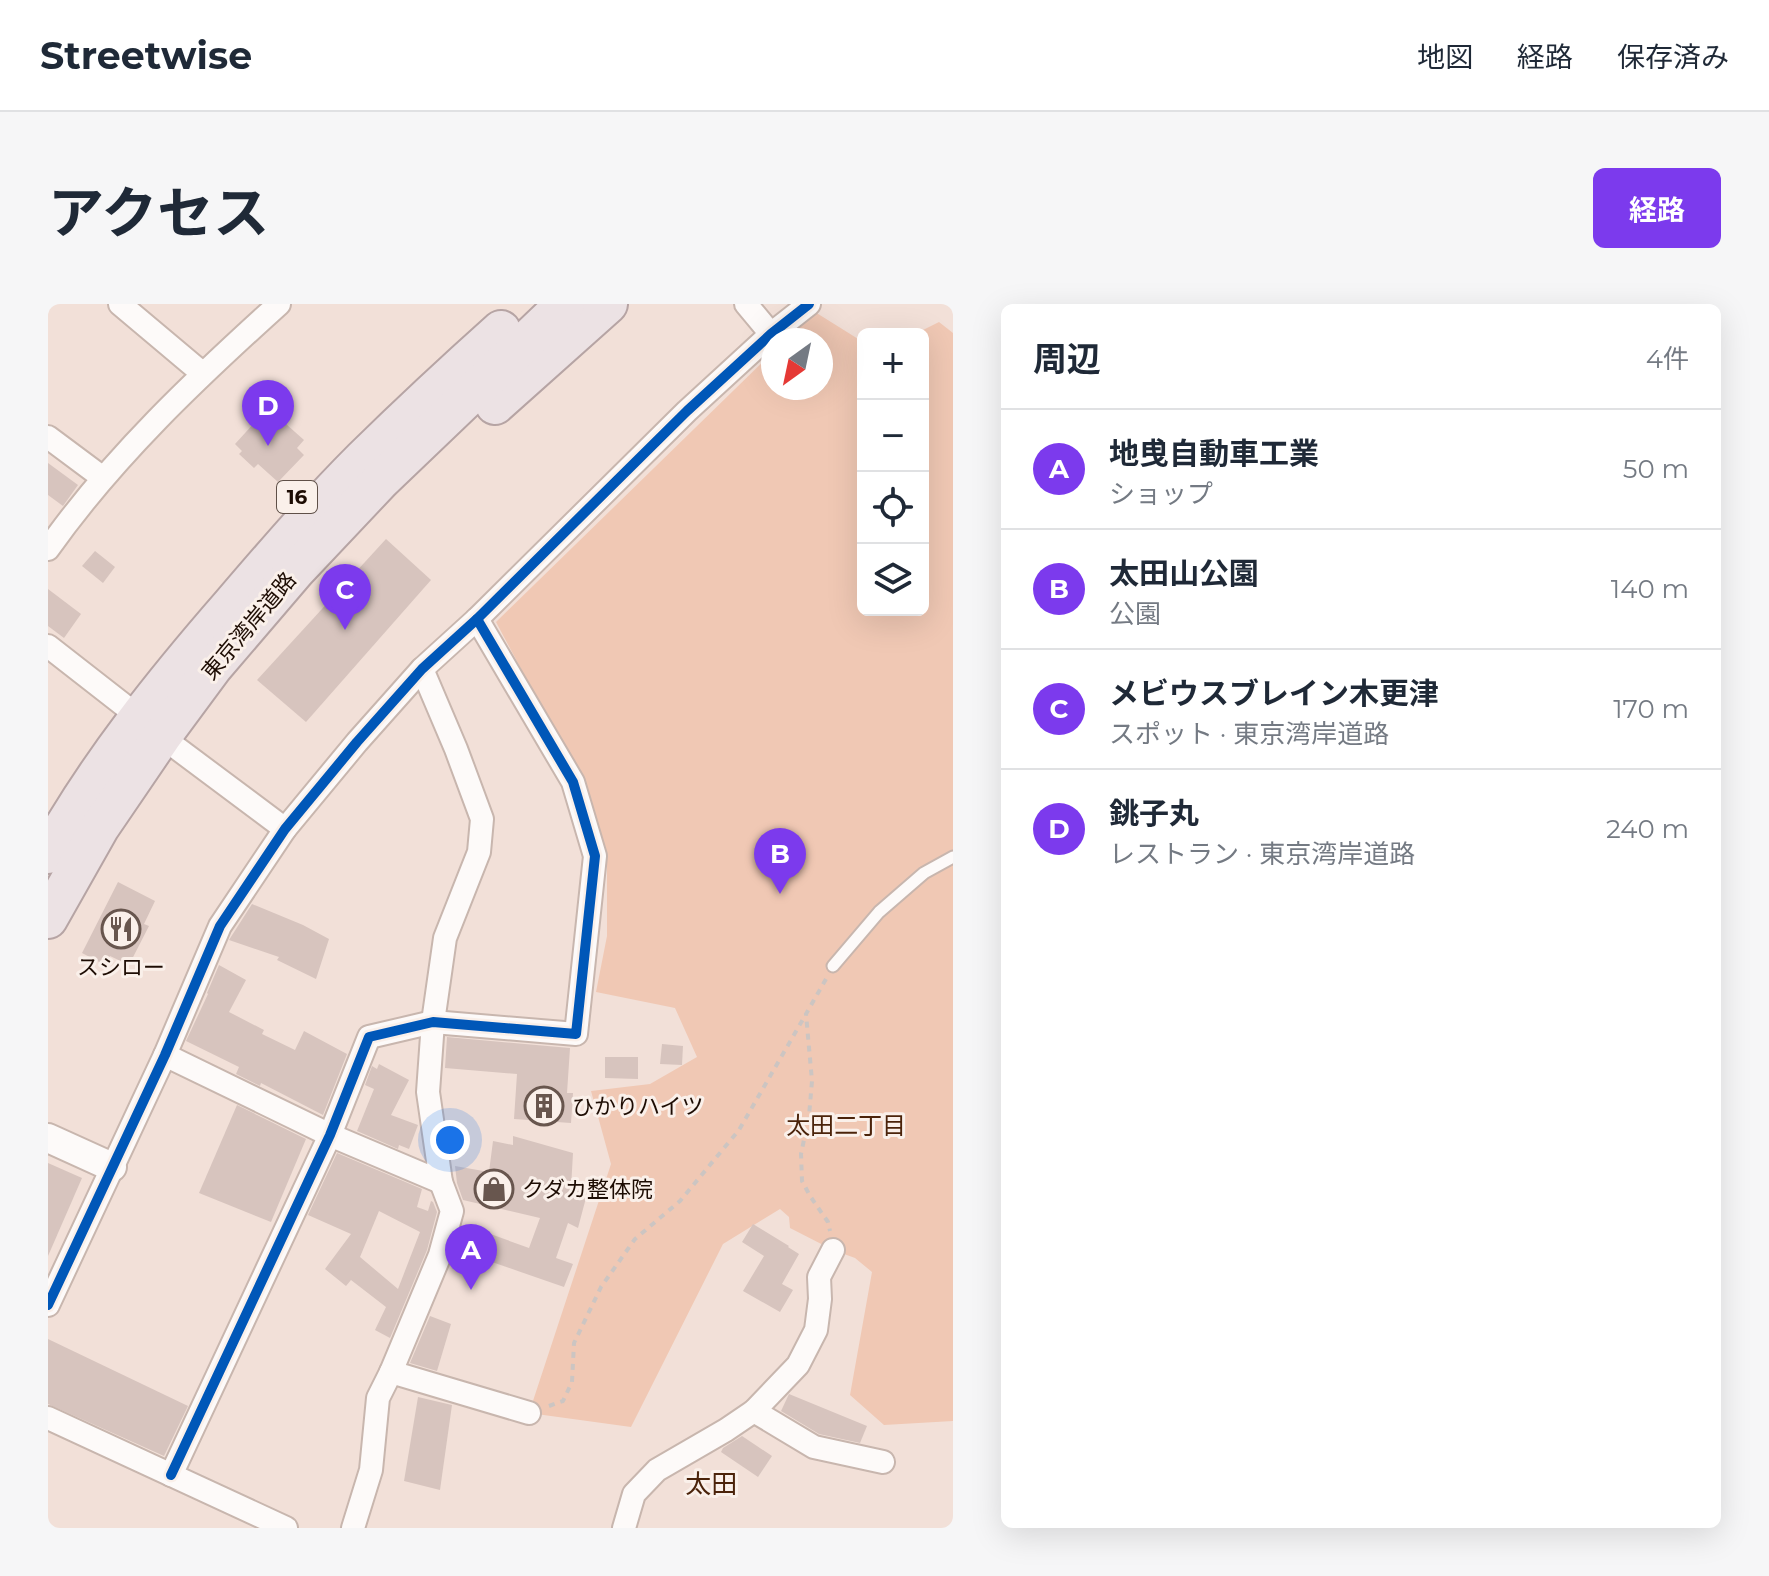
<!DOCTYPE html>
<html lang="ja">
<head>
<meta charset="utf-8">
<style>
  :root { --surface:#fff; --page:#f6f6f7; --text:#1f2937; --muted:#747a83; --line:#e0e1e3; --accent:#7c3aed }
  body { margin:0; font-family:Montserrat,"Noto Sans JP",sans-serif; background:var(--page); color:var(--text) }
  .controls { position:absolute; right:24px; top:24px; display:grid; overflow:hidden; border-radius:12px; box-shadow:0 8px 32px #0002 }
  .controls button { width:72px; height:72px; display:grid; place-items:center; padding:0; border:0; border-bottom:2px solid var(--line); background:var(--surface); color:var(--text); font:40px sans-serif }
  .compass { position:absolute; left:713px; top:24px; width:72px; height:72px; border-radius:50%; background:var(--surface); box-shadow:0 8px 32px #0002; rotate:213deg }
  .you { position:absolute; left:402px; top:836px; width:28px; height:28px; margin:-20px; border:6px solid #fff; border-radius:50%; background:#1a73e8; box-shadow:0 0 0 12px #1a73e833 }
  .badge { display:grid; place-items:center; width:52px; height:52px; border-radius:50%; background:var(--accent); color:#fff; font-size:26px; font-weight:700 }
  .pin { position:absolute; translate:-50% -66px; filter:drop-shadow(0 2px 4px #0008) }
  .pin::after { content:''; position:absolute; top:42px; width:28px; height:24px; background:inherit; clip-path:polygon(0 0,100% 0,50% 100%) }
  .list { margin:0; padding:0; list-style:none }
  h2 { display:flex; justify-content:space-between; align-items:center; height:104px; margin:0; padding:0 32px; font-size:34px }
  h2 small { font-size:26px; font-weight:400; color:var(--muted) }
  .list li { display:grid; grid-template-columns:52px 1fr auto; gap:24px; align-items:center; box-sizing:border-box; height:120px; padding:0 32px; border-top:2px solid var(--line) }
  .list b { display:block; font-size:30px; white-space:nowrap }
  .list p { margin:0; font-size:26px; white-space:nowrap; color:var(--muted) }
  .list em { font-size:26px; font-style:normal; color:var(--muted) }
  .icon { flex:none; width:44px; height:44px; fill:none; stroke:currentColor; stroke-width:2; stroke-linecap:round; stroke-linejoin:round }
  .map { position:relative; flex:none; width:905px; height:1224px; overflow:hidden; border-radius:12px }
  header { display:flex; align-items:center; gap:48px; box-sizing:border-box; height:112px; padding:0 40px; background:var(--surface); border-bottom:2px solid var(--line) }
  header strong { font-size:38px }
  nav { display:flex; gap:44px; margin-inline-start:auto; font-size:28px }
  .intro { display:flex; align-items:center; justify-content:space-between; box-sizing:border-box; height:192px; padding:0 48px }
  h1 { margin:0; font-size:56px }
  .button { padding:20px 36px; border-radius:12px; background:var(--accent); color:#fff; font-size:28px; font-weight:700 }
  main { display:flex; gap:48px; padding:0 48px }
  aside { flex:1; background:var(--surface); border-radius:12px; box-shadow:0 8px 32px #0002 }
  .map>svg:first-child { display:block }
  .green { fill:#f0c8b4 }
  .building { fill:#d7c4be; fill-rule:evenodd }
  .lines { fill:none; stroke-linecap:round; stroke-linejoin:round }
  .service-casing { stroke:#c8b6ae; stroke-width:15 }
  .minor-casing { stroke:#c8b6ae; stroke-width:26 }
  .tertiary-casing { stroke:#c8b6ae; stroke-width:32 }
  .trunk-casing { stroke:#b6a4a4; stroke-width:42 }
  .path { stroke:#ccc5c2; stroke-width:4; stroke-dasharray:6 6; stroke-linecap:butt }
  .service { stroke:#fdfaf9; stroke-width:11 }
  .minor { stroke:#fdfaf9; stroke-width:22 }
  .tertiary { stroke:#fdfaf9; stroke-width:28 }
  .trunk { stroke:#ece2e4; stroke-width:38 }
  .cycleway-casing { stroke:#faf0ea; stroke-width:15 }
  .cycleway { stroke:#0057b8; stroke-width:10 }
  .labels { text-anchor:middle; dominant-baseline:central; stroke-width:6; stroke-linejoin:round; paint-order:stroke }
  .shield { fill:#faf0ea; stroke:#5f5048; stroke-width:2 }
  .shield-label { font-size:20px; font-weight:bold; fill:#1d0c03 }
  .street-label { font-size:22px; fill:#1d0c03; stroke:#faf0ea }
  .poi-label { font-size:22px; fill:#1d0c03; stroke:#faf0ea; text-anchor:start }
  .neighbourhood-label { font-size:24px; fill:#4b230a; stroke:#faf0ea }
  .quarter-label { font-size:26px; fill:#4b230a; stroke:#faf0ea }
</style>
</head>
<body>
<header>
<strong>Streetwise</strong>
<nav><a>地図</a><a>経路</a><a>保存済み</a></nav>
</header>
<div class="intro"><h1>アクセス</h1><a class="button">経路</a></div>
<main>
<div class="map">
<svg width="905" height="1224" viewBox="0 0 905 1224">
  <rect width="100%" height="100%" fill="#f2e0d8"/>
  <polygon class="green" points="767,8 815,38 815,306 875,306 875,30 867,30 891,18 905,29 905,1117 836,1121 802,1091 824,968 807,954 785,946 742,924 741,913 732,905 675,940 583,1123 481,1109 563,860 543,787 602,780 649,753 627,704 548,688 559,632 559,549 532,475 448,318 725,48 725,84 773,84 773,36 737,36"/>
  <g class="building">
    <polygon points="220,104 256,136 249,144 256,151 230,178 210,160 206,164 191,150 194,147 187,140"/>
    <polygon points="0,159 30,181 15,202 0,191"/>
    <polygon points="338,235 383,276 258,418 209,376"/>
    <polygon points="47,247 67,263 55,279 34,262"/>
    <polygon points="0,285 33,310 16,334 0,322"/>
    <polygon points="70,578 107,597 96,620 101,622 81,661 62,652 57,661 34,649"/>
    <polygon points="204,600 255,621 281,635 268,675 229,656 231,653 181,636"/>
    <polygon points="171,661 198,676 181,708 216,726 214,730 247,746 256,727 299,750 275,811 213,779 212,782 188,770 191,763 138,737 160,690 159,689"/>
    <polygon points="399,733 522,744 519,789 525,789 523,819 466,815 469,770 397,764"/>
    <polygon points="614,740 635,742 634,761 612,760"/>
    <polygon points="557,753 590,753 590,775 557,774"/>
    <polygon points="331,760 361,776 343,811 370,821 361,845 351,841 350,845 309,827 326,785 317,781 324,762 329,765"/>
    <polygon points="189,801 258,835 223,918 151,889"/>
    <polygon points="465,832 525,849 523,884 539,890 530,924 520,919 508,954 525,960 516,983 415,948 423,923 481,944 492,914 415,896 409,879 407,862 441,868 445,837 465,841"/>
    <path d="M 289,849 L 374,885 L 369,903 L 380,907 L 383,897 L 385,898 L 389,908 L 379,946 L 342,1034 L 327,1026 L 338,1003 L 303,976 L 298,982 L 277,965 L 303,930 L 260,911 ZM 331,907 L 372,928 L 350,985 L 312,953 Z"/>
    <polygon points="0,859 34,874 0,952"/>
    <polygon points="705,920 741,942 740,943 751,950 734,980 745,986 732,1008 695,987 716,952 694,938"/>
    <polygon points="382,1012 403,1020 389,1067 362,1059"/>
    <polygon points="0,1035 140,1102 116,1152 0,1100"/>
    <polygon points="741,1090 819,1122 812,1139 771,1130 733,1107"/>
    <polygon points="370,1093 404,1101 392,1186 356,1177"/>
    <polygon points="694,1132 724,1152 710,1173 673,1148 675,1144"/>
  </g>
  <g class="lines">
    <defs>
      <polyline id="service" points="785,662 831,608 876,569 905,553"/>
      <g id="minor">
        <polyline points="72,0 154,69"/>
        <polyline points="698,0 723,30"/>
        <polyline points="0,133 55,174"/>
        <path d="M 0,245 C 65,153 148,75 231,0"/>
        <polyline points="0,342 91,413"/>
        <polyline points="126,442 237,525"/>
        <polyline points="117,751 282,831 393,878"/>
        <polyline points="0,1001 117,751 172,622 237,525 309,438 374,365 429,315 639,107 723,30 761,0"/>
        <polyline points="343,1068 481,1109"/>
        <polyline points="706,1107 766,1143 835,1158"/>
        <polyline points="0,1114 238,1224"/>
        <polyline points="123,1171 282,831 321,733 385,718 528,730 547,552 525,478 429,315"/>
        <polyline points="305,1224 323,1166 330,1094 343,1068 392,951 404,907 393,878 380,788 385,718 397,634 431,548 434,515 408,445 374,365"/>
        <polyline points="576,1224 586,1190 609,1166 678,1126 706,1107 750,1061 768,1026 772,995 771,973 785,946"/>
      </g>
      <polyline id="tertiary" points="0,834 64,863"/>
      <g id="trunk">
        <polyline points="447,101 560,0"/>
        <path d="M 0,550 C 51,459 116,378 184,300 C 226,251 269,201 315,155 C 360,111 406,68 453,26"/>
        <polyline points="0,615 52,523 114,432 165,363 248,266 333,176 517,0"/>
      </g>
    </defs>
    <use href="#service" class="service-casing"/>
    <use href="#minor" class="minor-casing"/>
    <use href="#tertiary" class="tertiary-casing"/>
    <use href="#trunk" class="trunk-casing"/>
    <g class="path">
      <polyline points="778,675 758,710 764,777 761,812 753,850 754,877 762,892 780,918 782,927"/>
      <polyline points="501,1102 515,1097 524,1078 526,1039 553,983 587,935 632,897 691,826 758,710"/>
    </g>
    <use href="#service" class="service"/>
    <use href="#minor" class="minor"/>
    <use href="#tertiary" class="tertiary"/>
    <use href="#trunk" class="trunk"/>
    <defs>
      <g id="cycleway">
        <polyline points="0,1001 117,751 172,622 237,525 309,438 374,365 429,315 639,107 723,30 761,0"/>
        <polyline points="123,1171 282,831 321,733 385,718 528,730 547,552 525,478 429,315"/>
      </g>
    </defs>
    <use href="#cycleway" class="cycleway-casing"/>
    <use href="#cycleway" class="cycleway"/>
  </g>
  <defs>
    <symbol id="restaurant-ring" viewBox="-11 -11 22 22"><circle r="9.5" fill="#faf0ea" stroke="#68564e" stroke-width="1.5"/><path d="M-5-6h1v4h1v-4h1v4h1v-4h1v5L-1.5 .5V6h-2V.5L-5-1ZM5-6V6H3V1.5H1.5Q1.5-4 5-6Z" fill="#68564e"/></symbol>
    <symbol id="building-ring" viewBox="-11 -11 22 22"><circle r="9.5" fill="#faf0ea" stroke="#68564e" stroke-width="1.5"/><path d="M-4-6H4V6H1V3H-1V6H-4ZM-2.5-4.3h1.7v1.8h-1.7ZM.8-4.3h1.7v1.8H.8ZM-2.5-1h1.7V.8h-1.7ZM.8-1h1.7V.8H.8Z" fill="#68564e"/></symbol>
    <symbol id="shop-ring" viewBox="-11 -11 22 22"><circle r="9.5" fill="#faf0ea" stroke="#68564e" stroke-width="1.5"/><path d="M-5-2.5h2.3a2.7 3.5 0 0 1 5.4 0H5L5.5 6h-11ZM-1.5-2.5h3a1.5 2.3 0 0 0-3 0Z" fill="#68564e"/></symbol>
  </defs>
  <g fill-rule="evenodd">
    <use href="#restaurant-ring" x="51" y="603" width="44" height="44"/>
    <use href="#building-ring" x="474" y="780" width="44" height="44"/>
    <use href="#shop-ring" x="424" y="863" width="44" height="44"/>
  </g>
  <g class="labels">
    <rect class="shield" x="229" y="177" width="40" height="32" rx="6"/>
    <g class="shield-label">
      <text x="249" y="193">16</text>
    </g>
    <g class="street-label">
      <text transform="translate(201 322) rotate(-50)">東京湾岸道路</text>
    </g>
    <g class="poi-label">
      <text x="73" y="663" text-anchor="middle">スシロー</text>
      <text x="524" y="802">ひかりハイツ</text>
      <text x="474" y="885">クダカ整体院</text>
    </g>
    <g class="neighbourhood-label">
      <text x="798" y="821">太田二丁目</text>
    </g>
    <g class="quarter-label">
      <text x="663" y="1180">太田</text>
    </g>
  </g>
</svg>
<div class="controls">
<button>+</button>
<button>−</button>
<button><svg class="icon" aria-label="locate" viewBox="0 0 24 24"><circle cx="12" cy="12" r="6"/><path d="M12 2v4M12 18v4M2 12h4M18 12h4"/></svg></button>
<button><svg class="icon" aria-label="layers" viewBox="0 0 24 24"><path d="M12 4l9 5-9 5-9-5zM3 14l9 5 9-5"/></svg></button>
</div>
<svg class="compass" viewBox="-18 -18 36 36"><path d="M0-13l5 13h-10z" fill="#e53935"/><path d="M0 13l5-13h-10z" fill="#747a83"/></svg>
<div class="you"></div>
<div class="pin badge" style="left:423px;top:986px">A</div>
<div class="pin badge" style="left:732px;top:590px">B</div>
<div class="pin badge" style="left:297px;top:326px">C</div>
<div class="pin badge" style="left:220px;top:142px">D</div>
</div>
<aside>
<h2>周辺<small>4件</small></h2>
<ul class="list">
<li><span class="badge">A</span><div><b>地曵自動車工業</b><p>ショップ</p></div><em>50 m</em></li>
<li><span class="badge">B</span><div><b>太田山公園</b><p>公園</p></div><em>140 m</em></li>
<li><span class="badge">C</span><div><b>メビウスブレイン木更津</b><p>スポット · 東京湾岸道路</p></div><em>170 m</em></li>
<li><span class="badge">D</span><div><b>銚子丸</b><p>レストラン · 東京湾岸道路</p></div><em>240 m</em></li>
</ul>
</aside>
</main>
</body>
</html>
